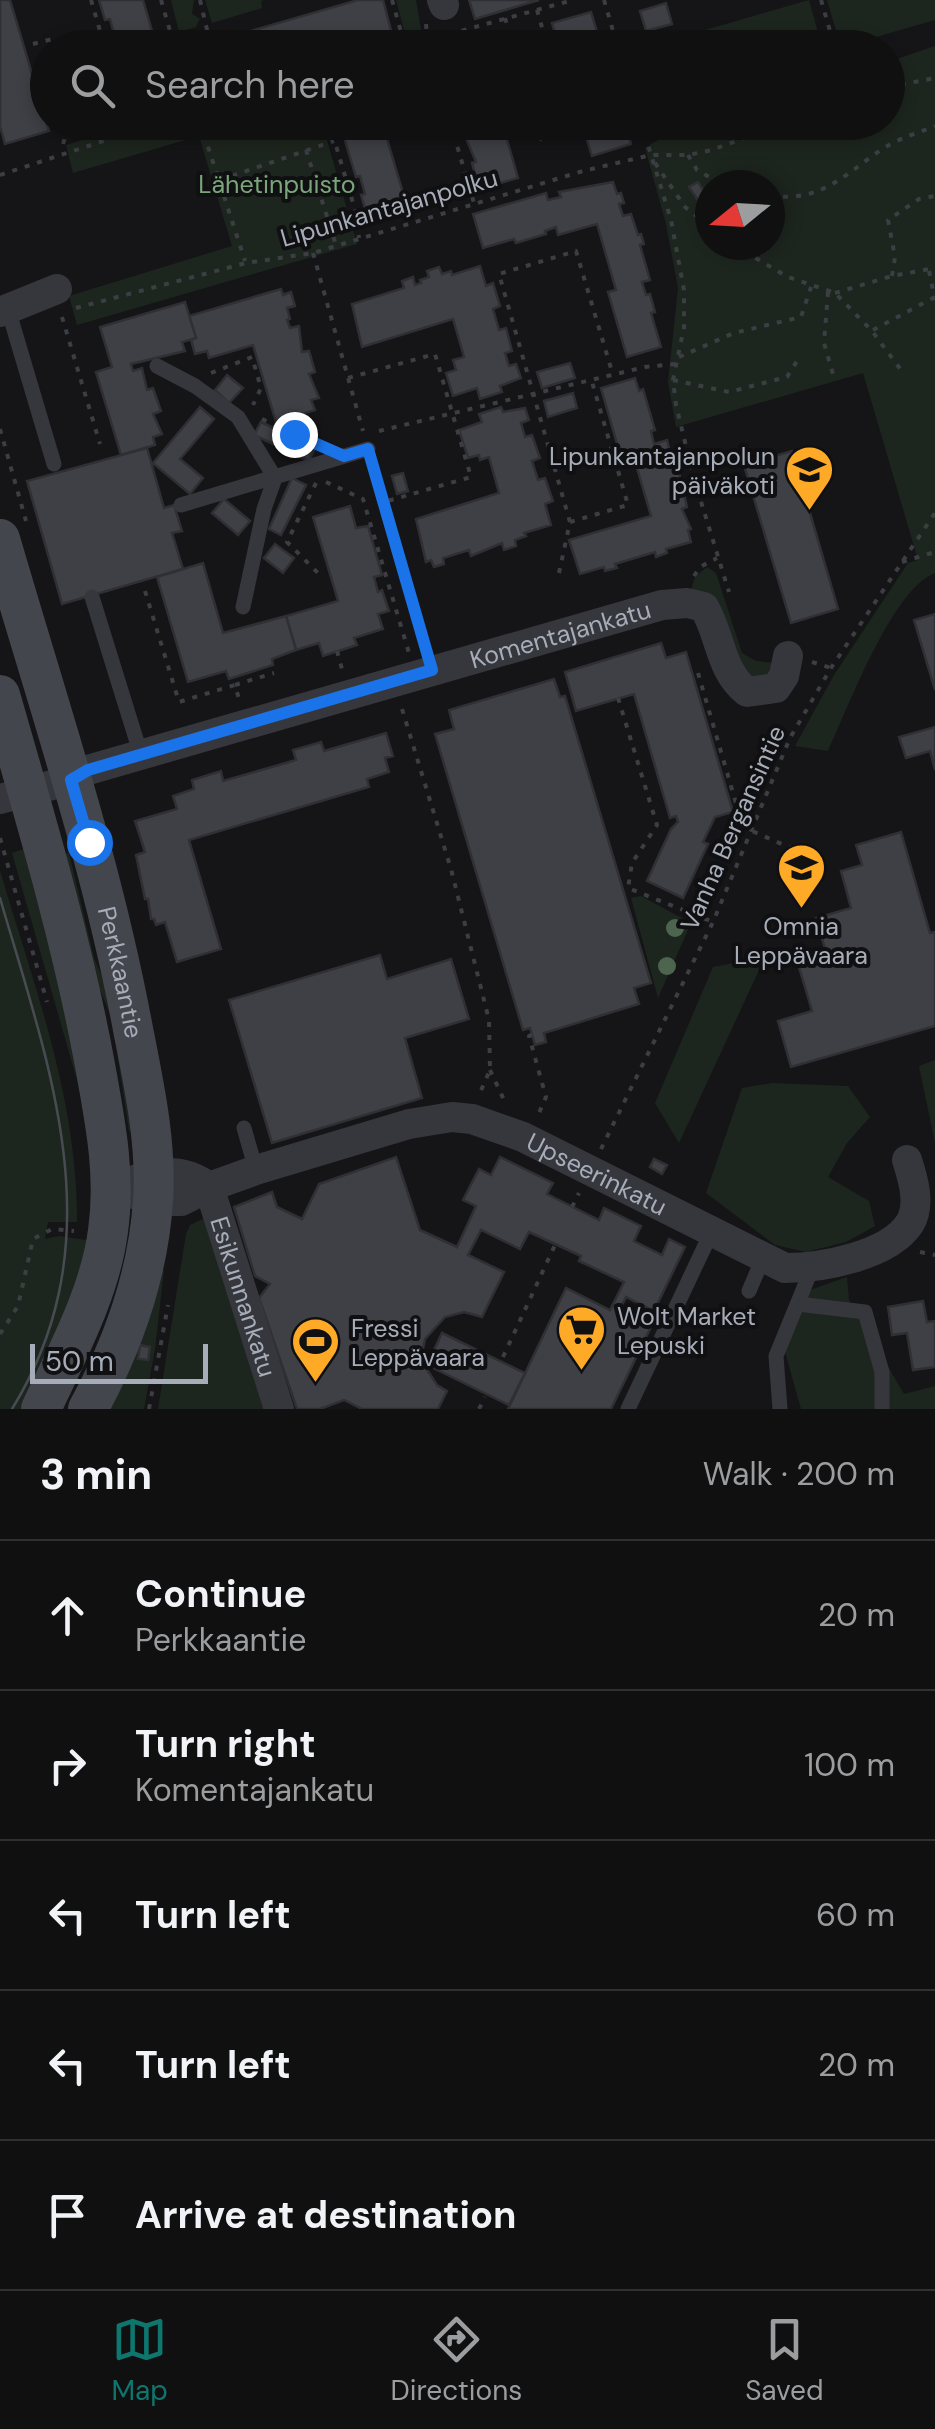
<!DOCTYPE html>
<html lang="en">
<head>
<meta charset="utf-8">
<style>
  :root { --surface:#101011; --page:#1e1e1f; --text:#f1f3f6; --muted:#9c9d9f; --line:#303031; --accent:#0f766e }
  body { margin:0; font-family:"DM Sans",sans-serif; background:var(--page); color:var(--text) }
  .compass { position:absolute; left:695px; top:170px; width:90px; height:90px; border-radius:50%; background:var(--surface); box-shadow:0 5px 15px #0003; rotate:252deg }
  .scale { position:absolute; left:30px; bottom:25px; width:178px; box-sizing:border-box; padding-left:10px; border:5px solid #a6adb9; border-top:0; font-size:28px; line-height:35px; white-space:nowrap; color:#a6adb9; -webkit-text-stroke:8px #101012; paint-order:stroke }
  .stop { position:absolute; width:30px; height:30px; margin:-22px; border:8px solid #1a73e8; border-radius:50%; background:#fff }
  .stop.end { background:#1a73e8; border-color:#fff; box-shadow:0 2px 10px #0008 }
  .list { margin:0; padding:0; list-style:none }
  h2 { display:flex; justify-content:space-between; align-items:center; height:130px; margin:0; padding:0 40px; font-size:42px }
  h2 small { font-size:32px; font-weight:400; color:var(--muted) }
  .list li { display:grid; grid-template-columns:65px 1fr auto; gap:30px; align-items:center; box-sizing:border-box; height:150px; padding:0 40px; border-top:2px solid var(--line) }
  .list b { display:block; font-size:38px; white-space:nowrap }
  .list p { margin:0; font-size:32px; white-space:nowrap; color:var(--muted) }
  .list em { font-size:32px; font-style:normal; color:var(--muted) }
  .icon { flex:none; width:55px; height:55px; fill:none; stroke:currentColor; stroke-width:2; stroke-linecap:round; stroke-linejoin:round }
  .map { position:relative; flex:none; width:935px; height:1409px; overflow:hidden }
  .search { position:absolute; background:var(--surface); box-shadow:0 5px 15px #0003; left:30px; right:30px; top:30px; height:110px; display:flex; align-items:center; gap:25px; box-sizing:border-box; padding:0 35px; border-radius:55px; color:var(--muted); font-size:38px }
  .sheet { height:880px; background:var(--surface) }
  nav { display:flex; justify-content:space-around; align-items:center; box-sizing:border-box; height:140px; border-top:2px solid var(--line); background:var(--surface); font-size:28px; color:var(--muted) }
  nav a { display:grid; justify-items:center; gap:5px }
  nav .on { color:var(--accent) }
  .map>svg:first-child { display:block }
  .green { fill:#1d261e; fill-rule:evenodd }
  .building { fill:#3f4045; stroke:#2f2f34; stroke-width:2.5 }
  .lines { fill:none; stroke-linecap:round; stroke-linejoin:round }
  .path { stroke:#3c3e44; stroke-width:4; stroke-dasharray:5 8; stroke-linecap:butt }
  .lane { stroke:#36373d; stroke-width:15 }
  .street { stroke:#36373d; stroke-width:30 }
  .secondary { stroke:#44464d; stroke-width:40 }
  .tram { stroke:#494b52; stroke-width:2.5 }
  .tree { fill:#4d654e }
  .route { stroke:#1a73e8; stroke-width:12 }
  .labels { text-anchor:middle; dominant-baseline:central; stroke-width:8; stroke-linejoin:round; paint-order:stroke }
  .park-label { font-size:25px; fill:#7ba67b; stroke:#101012 }
  .street-label { font-size:25px; fill:#a6adb9; stroke:#101012 }
  .poi-label { font-size:25px; fill:#a6adb9; stroke:#101012; text-anchor:start }
</style>
</head>
<body>
<div class="map">
<svg width="935" height="1409" viewBox="0 0 935 1409">
  <rect width="100%" height="100%" fill="#151517"/>
  <g class="green">
    <polygon points="171,0 194,0 192,14 200,19 196,27 179,32"/>
    <polygon points="205,0 264,0 261,1 262,8 212,23"/>
    <polygon points="396,0 416,0 422,36 407,41"/>
    <polygon points="809,0 822,47 676,47 674,39"/>
    <polygon points="827,0 935,0 935,20 841,47"/>
    <path d="M 935,46 L 935,573 C 892,589 848,708 828,751 L 795,746 L 834,675 L 908,563 L 918,560 L 863,373 L 676,427 L 668,382 L 678,288 L 666,224 L 645,148 C 701,109 820,123 888,122 L 888,62 ZM 710,185 L 770,185 L 770,245 L 710,245 Z"/>
    <polygon points="137,123 322,123 357,244 77,325 69,296 232,246 199,136 73,173 66,145"/>
    <polygon points="707,567 716,573 742,653 756,661 775,663 768,678 751,682 691,590 695,577"/>
    <polygon points="27,848 55,952 93,1150 77,1080 12,853"/>
    <polygon points="69,853 94,958 116,1010 137,1130 129,1131 112,1019 91,968 62,855"/>
    <path d="M 0,871 C 34,985 78,1101 77,1222 L 48,1222 L 45,1239 L 59,1236 L 93,1241 L 26,1409 L 0,1409 Z"/>
    <polygon points="641,896 691,923 658,998 631,898"/>
    <polygon points="765,957 679,1143 655,1103 713,967"/>
    <polygon points="935,1060 935,1143 919,1066"/>
    <polygon points="772,1083 848,1086 870,1117 847,1143 828,1177 869,1201 875,1226 846,1242 806,1252 775,1245 706,1193 742,1088"/>
    <polygon points="207,1217 266,1409 158,1409 186,1234 190,1225"/>
    <polygon points="156,1268 164,1270 155,1349 144,1409 104,1409"/>
    <polygon points="847,1277 849,1300 904,1394 935,1386 935,1409 801,1409 783,1344 796,1295"/>
  </g>
  <g class="building">
    <polygon points="0,0 10,0 49,131 5,144 0,126"/>
    <polygon points="99,0 143,0 157,48 114,48 111,39 115,38 110,19 105,20"/>
    <polygon points="358,0 383,0 392,34 347,48 192,48"/>
    <polygon points="469,0 539,0 475,19"/>
    <polygon points="666,3 672,24 646,31 640,11"/>
    <polygon points="591,12 602,48 559,48 552,23"/>
    <polygon points="344,122 382,122 408,210 369,222 361,195 365,194 360,176 356,177 343,134 347,133"/>
    <polygon points="459,122 502,122 518,178 479,189 472,163 476,162"/>
    <polygon points="586,122 624,122 631,144 592,156 584,130 588,129"/>
    <polygon points="613,182 617,194 621,193 624,203 619,204 623,216 631,214 638,235 641,234 644,244 640,245 650,280 642,282 646,295 650,294 655,312 651,313 661,347 627,357 608,292 616,290 597,224 558,235 556,227 545,231 546,234 516,243 514,239 483,248 473,214 546,193 548,200 561,197 559,192"/>
    <polygon points="698,182 710,200 710,207 705,211 689,187"/>
    <polygon points="480,266 486,286 493,283 500,306 493,309 499,330 506,328 512,351 505,353 509,366 516,364 521,378 500,386 502,392 480,399 477,388 453,396 446,373 456,370 453,360 464,357 453,319 362,347 352,304 404,288 402,281 413,277 415,285 421,283 420,280 429,277 427,271 439,267 442,274 451,271 452,275"/>
    <polygon points="281,289 283,295 291,292 295,306 287,308 290,319 287,320 290,328 299,326 302,352 309,351 315,372 309,374 319,398 311,400 315,410 276,422 253,345 209,358 207,351 195,354 191,340 196,338 189,316"/>
    <polygon points="185,302 196,338 182,342 185,351 131,364 133,371 142,368 147,390 153,388 161,411 153,414 162,434 153,437 155,445 121,455 96,372 112,367 100,327"/>
    <polygon points="570,363 575,378 542,388 537,372"/>
    <polygon points="227,375 243,388 229,403 215,390"/>
    <polygon points="635,378 639,391 643,389 655,430 651,431 654,444 667,440 670,452 674,451 687,507 682,509 691,529 688,530 691,542 666,549 667,553 656,557 655,552 615,564 617,568 605,571 604,567 580,574 569,540 651,516 632,451 620,454 601,388"/>
    <polygon points="573,393 577,408 548,417 544,401"/>
    <polygon points="200,407 214,419 180,459 203,478 190,494 153,463"/>
    <polygon points="501,407 503,412 525,408 529,420 521,423 525,437 532,435 540,458 532,461 538,480 545,478 553,501 545,504 551,525 524,533 526,536 515,540 516,546 504,550 502,543 471,556 469,550 443,558 444,564 434,567 431,560 426,562 416,519 499,493 489,457 480,460 479,455 468,458 459,430 482,422 479,414"/>
    <polygon points="261,422 315,448 309,461 254,435"/>
    <polygon points="147,448 164,508 174,505 182,531 172,533 183,569 62,604 27,481"/>
    <polygon points="792,451 838,609 791,623 744,465"/>
    <polygon points="403,473 408,491 397,494 392,476"/>
    <polygon points="292,478 306,485 281,535 269,529"/>
    <polygon points="224,499 250,521 238,535 212,513"/>
    <polygon points="350,506 356,528 368,526 382,575 374,577 378,592 382,590 389,611 378,614 383,629 354,638 357,645 323,656 319,643 296,650 286,616 338,601 313,517"/>
    <polygon points="275,544 294,558 283,573 264,558"/>
    <polygon points="203,563 223,633 286,616 296,650 272,659 273,665 229,679 226,671 188,682 157,577"/>
    <polygon points="935,614 935,690 914,620"/>
    <polygon points="661,643 666,658 686,652 733,812 715,817 703,842 708,844 683,898 647,881 671,829 678,822 676,816 670,818 634,694 576,711 565,672"/>
    <polygon points="554,679 560,697 565,696 651,983 634,988 639,1004 544,1033 546,1042 535,1045 530,1028 523,1030 435,734 454,729 449,710"/>
    <polygon points="935,727 935,770 930,751 906,758 899,737"/>
    <polygon points="386,733 393,756 385,758 389,772 367,779 369,787 189,840 221,949 177,962 165,922 156,925 154,919 151,919 148,899 145,899 136,855 145,852 135,821 177,809 173,796 194,789 192,780 221,771 223,781 296,760 293,750 321,742 324,751"/>
    <polygon points="901,832 930,933 935,932 935,1026 791,1067 778,1021 812,1011 799,967 828,959 816,918 851,908 841,871 862,865 856,845"/>
    <polygon points="380,955 387,979 451,959 469,1019 405,1038 422,1098 272,1143 229,1000"/>
    <polygon points="396,1157 420,1230 457,1247 476,1206 463,1200 479,1169 491,1175 500,1157 553,1183 547,1194 599,1220 604,1208 641,1226 634,1241 662,1255 669,1239 685,1247 654,1311 626,1297 618,1313 650,1329 611,1409 508,1409 566,1288 610,1310 624,1282 579,1261 581,1256 529,1232 520,1249 481,1230 468,1255 504,1272 482,1317 464,1312 445,1317 425,1339 423,1349 426,1368 437,1385 447,1391 438,1409 362,1409 344,1400 320,1409 297,1409 259,1298 270,1284 255,1276 234,1207 272,1192 277,1207 302,1219 319,1184"/>
    <polygon points="654,1159 667,1165 662,1174 650,1167"/>
    <polygon points="923,1301 927,1322 935,1321 935,1367 913,1370 907,1333 892,1335 888,1307"/>
    <polygon points="442,1333 525,1373 509,1405 427,1365"/>
    <polygon points="140,1345 150,1347 148,1360 138,1359"/>
  </g>
  <g class="lines">
    <g class="path">
      <polyline points="91,0 105,48"/>
      <polyline points="161,0 175,48"/>
      <polyline points="200,0 208,34"/>
      <polyline points="392,0 405,46"/>
      <polyline points="604,0 618,48"/>
      <polyline points="821,0 835,48"/>
      <polyline points="537,10 548,48"/>
      <polyline points="505,18 514,48"/>
      <polyline points="426,24 428,48"/>
      <polyline points="33,44 56,38"/>
      <polyline points="94,48 99,33"/>
      <polyline points="399,48 573,0"/>
      <polyline points="45,85 48,86"/>
      <polyline points="888,87 935,78"/>
      <polyline points="111,122 131,132"/>
      <polyline points="200,122 245,261"/>
      <polyline points="329,122 356,213 359,238"/>
      <polyline points="450,122 474,203"/>
      <polyline points="536,122 541,139 572,130 570,122"/>
      <polyline points="641,122 671,220 684,290 684,327 673,380 676,405 694,479 729,592"/>
      <polyline points="63,144 70,122"/>
      <polyline points="306,150 336,245"/>
      <polyline points="688,155 697,170 723,185"/>
      <polyline points="655,163 685,207 710,227"/>
      <polyline points="0,175 161,122"/>
      <polyline points="220,180 334,141"/>
      <path d="M 770,196 C 824,202 844,174 884,148 C 899,138 918,133 935,126"/>
      <polyline points="733,245 788,277 835,293 872,331 901,370"/>
      <polyline points="313,253 363,431"/>
      <polyline points="929,271 935,300"/>
      <polyline points="892,276 895,257 888,220 919,199 935,196"/>
      <polyline points="828,292 824,343 835,381"/>
      <polyline points="835,293 892,276 935,268"/>
      <polyline points="76,308 246,263 313,253 583,171 651,155 688,155 712,150 788,122"/>
      <polyline points="62,317 100,444"/>
      <polyline points="873,330 935,297"/>
      <polyline points="679,357 734,333 801,317 811,287"/>
      <polyline points="211,373 252,357 261,388 253,405"/>
      <polyline points="348,378 435,354 471,477 384,502"/>
      <polyline points="673,380 729,392 787,377 799,358"/>
      <polyline points="262,419 317,444"/>
      <polyline points="0,429 26,521"/>
      <polyline points="379,431 645,367 676,364"/>
      <polyline points="374,469 425,647"/>
      <polyline points="326,482 363,499 409,653"/>
      <polyline points="316,483 287,542 323,578"/>
      <polyline points="570,522 499,274 576,251 613,375"/>
      <polyline points="902,562 935,552"/>
      <polyline points="559,573 570,522 628,505 592,382"/>
      <polyline points="694,576 700,567 717,558"/>
      <polyline points="145,591 179,702 235,685 239,699"/>
      <polyline points="337,651 342,669"/>
      <polyline points="812,662 831,668"/>
      <polyline points="698,673 738,810 752,831 809,856"/>
      <polyline points="235,685 274,673"/>
      <polyline points="618,698 657,825 632,863 628,888 713,922"/>
      <polyline points="402,709 451,869 489,1020 490,1070 479,1095"/>
      <polyline points="0,838 47,1002"/>
      <polyline points="532,1035 529,1036 546,1097 539,1113"/>
      <polyline points="490,1070 505,1102"/>
      <polyline points="601,1149 713,922 790,738 831,668 935,513"/>
      <polyline points="572,1207 579,1193"/>
      <polyline points="920,1252 935,1255"/>
      <polyline points="0,1334 18,1306 33,1239 52,1229 74,1231"/>
      <polyline points="503,1357 555,1245"/>
      <polyline points="149,1409 168,1305"/>
      <polyline points="479,1409 485,1397"/>
    </g>
    <g class="lane">
      <polyline points="8,309 54,464"/>
      <polyline points="157,366 195,386 238,417 275,478 264,509 243,607"/>
      <polyline points="181,505 368,449"/>
      <polyline points="92,597 141,755"/>
      <polyline points="244,1128 256,1170"/>
      <polyline points="749,1291 763,1258"/>
      <polyline points="798,1304 865,1312 882,1372 882,1409"/>
      <polyline points="628,1409 711,1233"/>
      <polyline points="780,1409 776,1356 812,1268"/>
    </g>
    <g class="street">
      <polyline points="442,0 444,5"/>
      <polyline points="0,312 57,289"/>
      <path id="s1" d="M 0,799 L 78,778 L 88,770 L 662,605 L 687,603 L 704,607 C 721,636 720,671 747,692 L 776,688 L 784,676 L 788,656"/>
      <path d="M 137,1179 C 162,1170 187,1170 209,1187"/>
      <path id="s2" d="M 113,1186 L 153,1201 L 181,1201 L 209,1187 L 256,1170 L 409,1124 L 452,1117 L 472,1119 L 523,1137 L 785,1268 C 821,1268 889,1256 910,1223 C 921,1204 913,1179 907,1160"/>
      <path id="s3" d="M 209,1187 L 279,1409"/>
    </g>
    <g class="secondary">
      <path id="s4" d="M 0,539 C 47,701 102,862 133,1029 C 144,1085 157,1144 153,1201 C 148,1275 123,1345 88,1409"/>
      <path d="M 0,695 C 35,817 72,940 95,1065 C 105,1121 116,1174 108,1231 C 100,1293 67,1353 41,1409"/>
    </g>
    <path class="tram" d="M 0,898 C 50,1070 116,1240 12,1409"/>
  </g>
  <g class="tree">
    <circle cx="675" cy="928" r="9"/>
    <circle cx="667" cy="966" r="9"/>
  </g>
  <g class="lines">
    <polyline class="route" points="89,842 71,780 88,770 432,670 368,449 344,456 294,434"/>
  </g>
  <defs>
    <symbol id="school-pin" viewBox="-11 -11 22 30"><path d="M0 17L-7.5 6A9.5 9.5 0 1 1 7.5 6Z" fill="#ffaa26" stroke="#101012"/><path d="M0-5L7-2L0 1L-7-2ZM-4 1L0 2.5L4 1V4Q0 6-4 4Z" fill="#111"/></symbol>
    <symbol id="supermarket-pin" viewBox="-11 -11 22 30"><path d="M0 17L-7.5 6A9.5 9.5 0 1 1 7.5 6Z" fill="#ffaa26" stroke="#101012"/><path d="M-6-5.5h2.5l.6 2H6L4.5 2H-2.5L-4.4-4H-6ZM-1.5 3.2a1.3 1.3 0 1 0 .1 0ZM3 3.2a1.3 1.3 0 1 0 .1 0Z" fill="#111"/></symbol>
    <symbol id="stadium-pin" viewBox="-11 -11 22 30"><path d="M0 17L-7.5 6A9.5 9.5 0 1 1 7.5 6Z" fill="#ffaa26" stroke="#101012"/><path d="M0-5a6.5 5 0 1 0 0 10a6.5 5 0 1 0 0-10ZM-3.5-1.8h7v3.6h-7Z" fill="#111"/></symbol>
  </defs>
  <g fill-rule="evenodd">
    <use href="#school-pin" x="782" y="442" width="55" height="75"/>
    <use href="#school-pin" x="774" y="840" width="55" height="75"/>
    <use href="#supermarket-pin" x="554" y="1302" width="55" height="75"/>
    <use href="#stadium-pin" x="288" y="1314" width="55" height="75"/>
  </g>
  <g class="labels">
    <g class="park-label">
      <text x="277" y="184">Lähetinpuisto</text>
    </g>
    <g class="street-label">
      <text transform="translate(389 208) rotate(-16)">Lipunkantajanpolku</text>
      <text stroke="none"><textPath href="#s1" startOffset="585">Komentajankatu</textPath></text>
      <text transform="translate(733 828) rotate(-66)">Vanha Bergansintie</text>
      <text stroke="none"><textPath href="#s4" startOffset="450">Perkkaantie</textPath></text>
      <text stroke="none"><textPath href="#s2" startOffset="512">Upseerinkatu</textPath></text>
      <text stroke="none"><textPath href="#s3" startOffset="115">Esikunnankatu</textPath></text>
    </g>
    <g class="poi-label">
      <text x="775" y="456" text-anchor="end">Lipunkantajanpolun<tspan x="775" dy="29">päiväkoti</tspan></text>
      <text x="801" y="926" text-anchor="middle">Omnia<tspan x="801" dy="29">Leppävaara</tspan></text>
      <text x="617" y="1316">Wolt Market<tspan x="617" dy="29">Lepuski</tspan></text>
      <text x="351" y="1328">Fressi<tspan x="351" dy="29">Leppävaara</tspan></text>
    </g>
  </g>
</svg>
<svg class="compass" viewBox="-18 -18 36 36"><path d="M0-13l5 13h-10z" fill="#e53935"/><path d="M0 13l5-13h-10z" fill="#9c9d9f"/></svg>
<div class="scale">50 m</div>
<div class="stop" style="left:89px;top:842px"></div>
<div class="stop end" style="left:294px;top:434px"></div>
<div class="search"><svg class="icon" aria-label="search" viewBox="0 0 24 24"><circle cx="10" cy="10" r="6"/><path d="M15 15l6 6"/></svg>Search here</div>
</div>
<section class="sheet">
<h2>3 min<small>Walk · 200 m</small></h2>
<ul class="list">
<li><svg class="icon" aria-label="ahead" viewBox="0 0 24 24"><path d="M12 20V5M6 11l6-6 6 6"/></svg><div><b>Continue</b><p>Perkkaantie</p></div><em>20 m</em></li>
<li><svg class="icon" aria-label="right" viewBox="0 0 24 24"><path d="M7 20v-9h11M14 6l5 5-5 5"/></svg><div><b>Turn right</b><p>Komentajankatu</p></div><em>100 m</em></li>
<li><svg class="icon" aria-label="left" viewBox="0 0 24 24"><path d="M17 20v-9H6M10 6l-5 5 5 5"/></svg><div><b>Turn left</b></div><em>60 m</em></li>
<li><svg class="icon" aria-label="left" viewBox="0 0 24 24"><path d="M17 20v-9H6M10 6l-5 5 5 5"/></svg><div><b>Turn left</b></div><em>20 m</em></li>
<li><svg class="icon" aria-label="arrive" viewBox="0 0 24 24"><path d="M6 21V4h12l-3 4 3 4H6"/></svg><div><b>Arrive at destination</b></div></li>
</ul>
</section>
<nav>
<a class="on"><svg class="icon" aria-label="map" viewBox="0 0 24 24"><path d="M3 6l6-2 6 2 6-2v14l-6 2-6-2-6 2zM9 4v14M15 6v14"/></svg>Map</a>
<a><svg class="icon" aria-label="directions" viewBox="0 0 24 24"><path d="M12 3l9 9-9 9-9-9zM9 14v-3h6M13 9l2 2-2 2"/></svg>Directions</a>
<a><svg class="icon" aria-label="saved" viewBox="0 0 24 24"><path d="M7 4h10v16l-5-4-5 4z"/></svg>Saved</a>
</nav>
</body>
</html>
